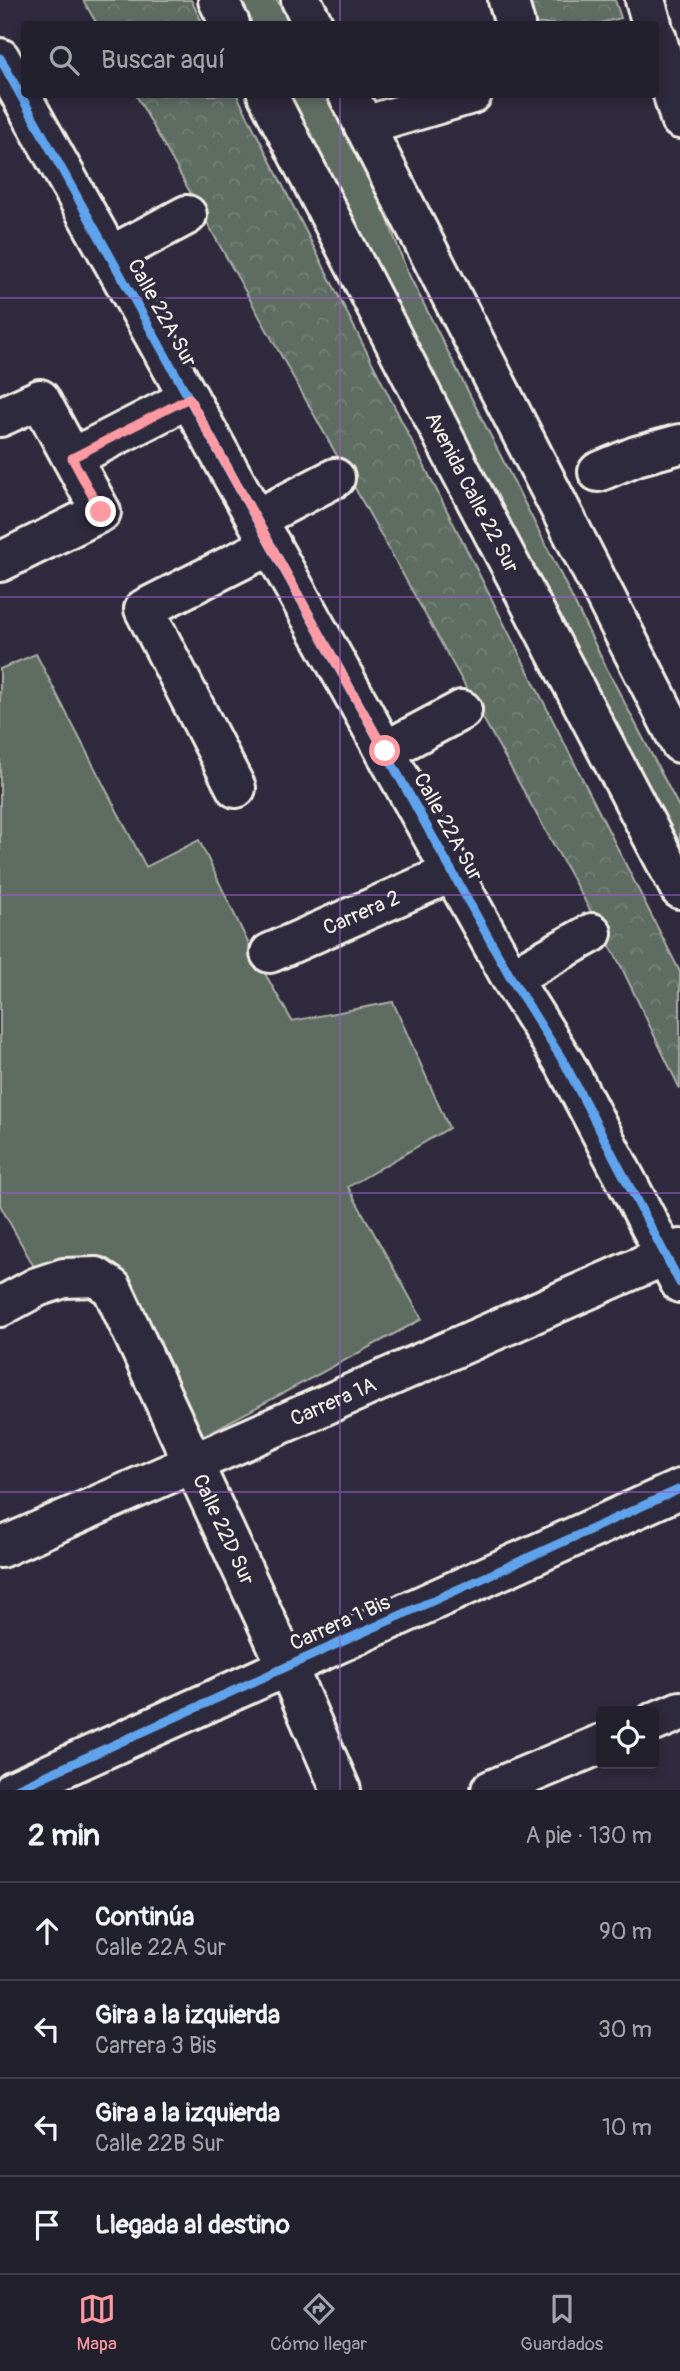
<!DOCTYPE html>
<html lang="es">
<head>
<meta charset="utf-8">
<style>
  :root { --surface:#23202e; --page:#2b2836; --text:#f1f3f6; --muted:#a3a3aa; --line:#403e4a; --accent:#ff9aa2 }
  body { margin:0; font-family:Pangolin,sans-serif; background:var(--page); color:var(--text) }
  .controls { position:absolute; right:21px; bottom:21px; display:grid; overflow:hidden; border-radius:7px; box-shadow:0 4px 10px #0003 }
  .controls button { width:63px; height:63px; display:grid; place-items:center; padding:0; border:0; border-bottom:2px solid var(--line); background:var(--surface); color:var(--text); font:35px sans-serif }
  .stop { position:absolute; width:21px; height:21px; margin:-16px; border:5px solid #ff9aa2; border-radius:50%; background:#fff }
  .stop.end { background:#ff9aa2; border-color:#fff; box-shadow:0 2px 7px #0008 }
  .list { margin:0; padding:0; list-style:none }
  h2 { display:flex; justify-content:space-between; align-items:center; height:91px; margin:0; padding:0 28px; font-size:30px }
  h2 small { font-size:23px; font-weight:400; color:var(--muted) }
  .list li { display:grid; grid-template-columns:46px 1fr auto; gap:21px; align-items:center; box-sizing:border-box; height:98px; padding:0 28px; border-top:2px solid var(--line) }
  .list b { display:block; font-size:26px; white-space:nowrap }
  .list p { margin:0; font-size:23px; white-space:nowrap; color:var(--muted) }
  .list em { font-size:23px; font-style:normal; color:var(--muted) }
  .icon { flex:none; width:38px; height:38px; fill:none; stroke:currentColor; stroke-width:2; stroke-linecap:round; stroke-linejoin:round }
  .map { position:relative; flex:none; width:680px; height:1790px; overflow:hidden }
  .search { position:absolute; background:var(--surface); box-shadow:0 4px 10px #0003; left:21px; right:21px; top:21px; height:77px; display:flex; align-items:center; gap:18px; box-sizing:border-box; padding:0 24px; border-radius:7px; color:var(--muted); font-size:26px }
  .sheet { height:483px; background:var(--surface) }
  nav { display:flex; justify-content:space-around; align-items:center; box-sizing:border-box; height:98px; border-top:2px solid var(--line); background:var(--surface); font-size:19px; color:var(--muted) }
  nav a { display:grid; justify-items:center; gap:4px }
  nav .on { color:var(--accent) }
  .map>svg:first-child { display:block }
  .green { fill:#5e6c62; stroke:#a9aea5; stroke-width:2 }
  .forest { fill:url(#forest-crowns); stroke:#a9aea5; stroke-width:2 }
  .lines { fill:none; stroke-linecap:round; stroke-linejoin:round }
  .minor-casing { stroke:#f4f1e8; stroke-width:44 }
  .major-casing { stroke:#f4f1e8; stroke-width:44 }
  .minor { stroke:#2f2a3d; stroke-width:38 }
  .major { stroke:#2f2a3d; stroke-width:38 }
  .cycleway-casing { stroke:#2f2a3d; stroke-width:13 }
  .cycleway { stroke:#60a3ed; stroke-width:9 }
  .route { stroke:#ff9aa2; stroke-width:9 }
  .grid { fill:none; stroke:#995dc9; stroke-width:2; stroke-opacity:0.55 }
  .labels { text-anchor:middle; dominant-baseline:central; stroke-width:7; stroke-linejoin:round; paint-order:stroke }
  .street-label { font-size:21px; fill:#f4f1e8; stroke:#2f2a3d }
</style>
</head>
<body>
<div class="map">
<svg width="680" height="1790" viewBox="0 0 680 1790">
  <defs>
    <pattern id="forest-crowns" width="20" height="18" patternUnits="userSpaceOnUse" patternTransform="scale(1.75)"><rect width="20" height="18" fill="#5e6c62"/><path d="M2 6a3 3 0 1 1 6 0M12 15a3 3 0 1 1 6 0" fill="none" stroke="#768178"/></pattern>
  </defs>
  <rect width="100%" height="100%" fill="#2f2a3d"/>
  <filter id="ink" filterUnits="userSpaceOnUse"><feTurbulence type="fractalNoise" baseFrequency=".0143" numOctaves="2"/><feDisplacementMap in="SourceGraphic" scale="14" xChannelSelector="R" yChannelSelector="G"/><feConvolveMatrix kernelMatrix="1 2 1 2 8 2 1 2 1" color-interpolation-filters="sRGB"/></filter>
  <g filter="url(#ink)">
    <g class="green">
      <polygon points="238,0 277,0 290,24 251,24"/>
      <polygon points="286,95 326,95 385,212 407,271 556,565 607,669 680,809 680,876"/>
      <polygon points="36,654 146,867 199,840 251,949 292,1021 393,1002 449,1128 348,1187 422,1319 199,1438 116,1268 93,1256 34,1267 0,1205 0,669"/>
    </g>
    <g class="forest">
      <polygon points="83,0 191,0 203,24 97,24"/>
      <polygon points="529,0 615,0 621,18 596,24 536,24"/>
      <polygon points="136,95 237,95 680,972 680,1089 620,964"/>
    </g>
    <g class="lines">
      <defs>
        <g id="minor">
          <polyline points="508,0 515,24"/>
          <polyline points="645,0 652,24"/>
          <polyline points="656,36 680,119"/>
          <polyline points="0,58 511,978 565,1064 680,1283"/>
          <polyline points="364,126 472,94"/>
          <polyline points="110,256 187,215"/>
          <polyline points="0,417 40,399 101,512 0,562"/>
          <polyline points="72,458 189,398"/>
          <polyline points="598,472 636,456 680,444"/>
          <polyline points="256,519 335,478"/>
          <polyline points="385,751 462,710"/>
          <polyline points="236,788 144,609 271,545"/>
          <path id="s1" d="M 270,953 L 453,872"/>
          <polyline points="511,978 592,933"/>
          <path id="s2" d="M 0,1307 L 37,1287 L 64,1278 L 96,1277 L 112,1288 L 287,1666 L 341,1790"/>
          <path id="s3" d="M 0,1548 L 680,1249"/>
          <polyline points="654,1722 680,1711"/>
          <polyline points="14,1790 680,1489"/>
          <polyline points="491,1790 601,1744"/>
        </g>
        <g id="major">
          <polyline points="218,0 230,24"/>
          <polyline points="301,0 313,24"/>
          <path id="s4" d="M 267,94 L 463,475 L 680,889"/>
          <polyline points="348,94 680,743"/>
        </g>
      </defs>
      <use href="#minor" class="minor-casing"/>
      <use href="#major" class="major-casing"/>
      <use href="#minor" class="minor"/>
      <use href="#major" class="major"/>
      <defs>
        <g id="cycleway">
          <polyline points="0,58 511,978 565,1064 680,1283"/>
          <polyline points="14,1790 680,1489"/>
        </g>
      </defs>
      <use href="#cycleway" class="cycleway-casing"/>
      <use href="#cycleway" class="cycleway"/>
    </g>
  </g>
  <g class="lines" filter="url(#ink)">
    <polyline class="route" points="101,512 72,458 189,398 385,751"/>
  </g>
  <path class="grid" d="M 340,0 L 340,24M 340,94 L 340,1790M 0,298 L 680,298M 0,597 L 680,597M 0,895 L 680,895M 0,1193 L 680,1193M 0,1492 L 680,1492"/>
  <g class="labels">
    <g class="street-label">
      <text transform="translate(162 313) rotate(61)">Calle 22A Sur</text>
      <text stroke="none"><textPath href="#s4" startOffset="448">Avenida Calle 22 Sur</textPath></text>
      <text transform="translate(448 827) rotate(61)">Calle 22A Sur</text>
      <text stroke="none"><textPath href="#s1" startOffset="100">Carrera 2</textPath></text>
      <text stroke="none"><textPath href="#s3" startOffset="364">Carrera 1A</textPath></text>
      <text stroke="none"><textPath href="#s2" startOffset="388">Calle 22D Sur</textPath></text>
      <text transform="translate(340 1623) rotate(-24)">Carrera 1 Bis</text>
    </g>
  </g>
</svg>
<div class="controls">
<button><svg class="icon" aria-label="locate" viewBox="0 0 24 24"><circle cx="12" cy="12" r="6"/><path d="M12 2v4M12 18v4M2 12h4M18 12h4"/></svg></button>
</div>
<div class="stop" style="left:385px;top:751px"></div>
<div class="stop end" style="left:101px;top:512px"></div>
<div class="search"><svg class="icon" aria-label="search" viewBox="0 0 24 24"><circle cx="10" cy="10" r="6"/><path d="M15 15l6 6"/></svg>Buscar aquí</div>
</div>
<section class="sheet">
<h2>2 min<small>A pie · 130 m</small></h2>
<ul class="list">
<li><svg class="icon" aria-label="ahead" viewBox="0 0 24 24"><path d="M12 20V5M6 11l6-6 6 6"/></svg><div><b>Continúa</b><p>Calle 22A Sur</p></div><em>90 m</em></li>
<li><svg class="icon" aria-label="left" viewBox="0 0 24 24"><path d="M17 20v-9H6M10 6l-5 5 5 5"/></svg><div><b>Gira a la izquierda</b><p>Carrera 3 Bis</p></div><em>30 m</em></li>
<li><svg class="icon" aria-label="left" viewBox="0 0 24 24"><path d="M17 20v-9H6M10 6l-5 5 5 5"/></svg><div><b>Gira a la izquierda</b><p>Calle 22B Sur</p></div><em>10 m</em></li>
<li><svg class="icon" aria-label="arrive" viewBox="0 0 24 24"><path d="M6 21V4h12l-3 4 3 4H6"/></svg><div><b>Llegada al destino</b></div></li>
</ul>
</section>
<nav>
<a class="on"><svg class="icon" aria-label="map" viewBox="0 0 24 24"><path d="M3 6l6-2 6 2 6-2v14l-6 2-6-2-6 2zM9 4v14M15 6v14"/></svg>Mapa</a>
<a><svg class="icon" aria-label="directions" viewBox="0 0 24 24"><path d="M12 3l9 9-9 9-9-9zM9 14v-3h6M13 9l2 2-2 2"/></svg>Cómo llegar</a>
<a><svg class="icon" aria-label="saved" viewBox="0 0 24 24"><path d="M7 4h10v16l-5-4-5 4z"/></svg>Guardados</a>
</nav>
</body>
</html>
